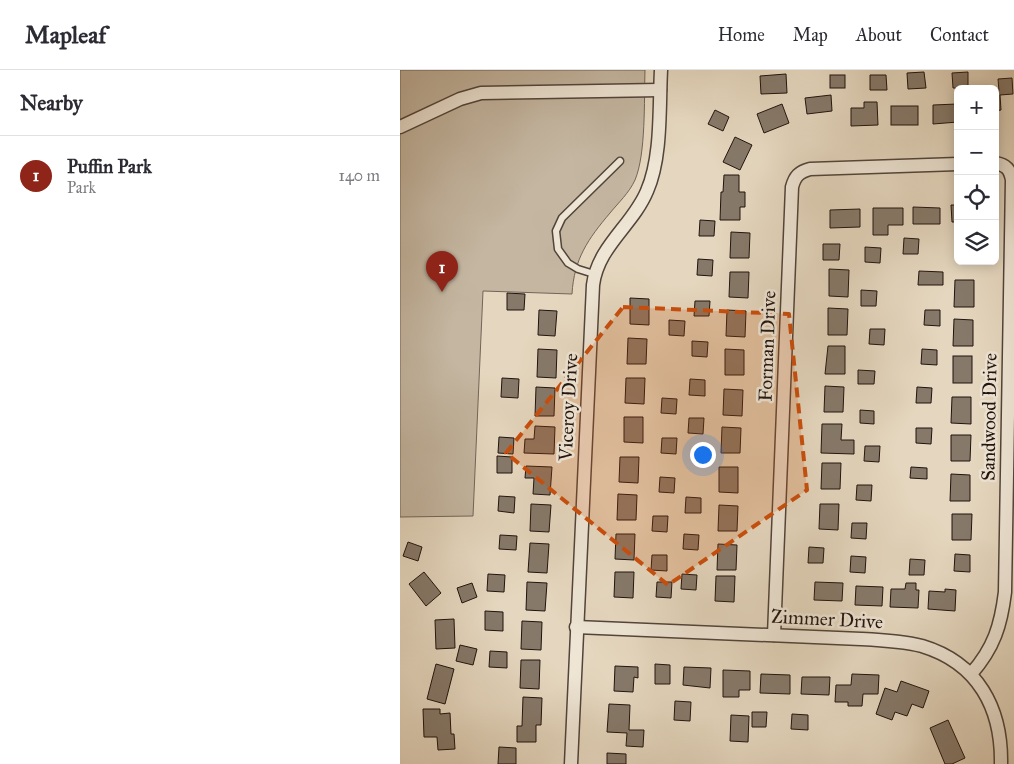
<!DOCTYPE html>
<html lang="en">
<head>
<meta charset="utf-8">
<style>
  :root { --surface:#fff; --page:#f2f2f3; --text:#2b2b33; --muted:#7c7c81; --line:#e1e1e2; --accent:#8f2418 }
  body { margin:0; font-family:"IM FELL Great Primer",serif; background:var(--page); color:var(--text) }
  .controls { position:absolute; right:15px; top:15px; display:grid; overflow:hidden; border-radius:8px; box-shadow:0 2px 12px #0003 }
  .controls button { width:45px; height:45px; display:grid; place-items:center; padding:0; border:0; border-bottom:1px solid var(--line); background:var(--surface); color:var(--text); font:25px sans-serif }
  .you { position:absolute; left:302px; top:384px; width:18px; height:18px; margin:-12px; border:4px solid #fff; border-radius:50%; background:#1a73e8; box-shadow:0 0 0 8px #1a73e833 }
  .badge { display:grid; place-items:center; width:32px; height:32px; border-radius:50%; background:var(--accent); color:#fff; font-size:16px; font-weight:700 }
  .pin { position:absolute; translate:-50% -41px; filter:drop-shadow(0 1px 2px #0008) }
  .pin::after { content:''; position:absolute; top:26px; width:18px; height:15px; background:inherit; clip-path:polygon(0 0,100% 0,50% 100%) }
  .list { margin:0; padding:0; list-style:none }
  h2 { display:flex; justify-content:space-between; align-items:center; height:65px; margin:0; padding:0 20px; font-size:21px }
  h2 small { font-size:16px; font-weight:400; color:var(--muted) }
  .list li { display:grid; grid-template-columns:32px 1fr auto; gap:15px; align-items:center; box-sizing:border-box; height:80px; padding:0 20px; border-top:1px solid var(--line) }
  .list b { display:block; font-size:19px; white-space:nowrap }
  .list p { margin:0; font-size:16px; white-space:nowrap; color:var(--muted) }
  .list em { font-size:16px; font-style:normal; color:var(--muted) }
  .icon { flex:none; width:28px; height:28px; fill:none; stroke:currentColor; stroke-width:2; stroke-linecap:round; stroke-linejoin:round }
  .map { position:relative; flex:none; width:614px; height:694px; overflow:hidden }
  header { display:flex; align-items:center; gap:30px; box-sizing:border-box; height:70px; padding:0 25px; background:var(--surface); border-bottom:1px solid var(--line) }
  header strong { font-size:24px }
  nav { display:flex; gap:28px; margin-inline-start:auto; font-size:18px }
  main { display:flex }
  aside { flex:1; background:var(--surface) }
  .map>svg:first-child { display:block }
  .green { fill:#c4b6a1; stroke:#726458 }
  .building { fill:#86796a; stroke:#20130e }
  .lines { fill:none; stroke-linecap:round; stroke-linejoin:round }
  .service-casing { stroke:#51443a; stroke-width:9 }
  .minor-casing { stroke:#51443a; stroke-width:15 }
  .service { stroke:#eee5d5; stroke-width:6 }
  .minor { stroke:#eee5d5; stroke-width:12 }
  .marked { fill:#ca4e0c; fill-opacity:0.2; stroke:#ca4e0c; stroke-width:4; stroke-dasharray:10 6; stroke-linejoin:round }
  .labels { text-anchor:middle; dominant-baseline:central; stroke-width:5; stroke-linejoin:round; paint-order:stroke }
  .street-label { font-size:19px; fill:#20130e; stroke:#eee5d5 }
</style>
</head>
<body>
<header>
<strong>Mapleaf</strong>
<nav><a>Home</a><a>Map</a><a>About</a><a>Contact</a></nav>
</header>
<main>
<aside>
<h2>Nearby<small></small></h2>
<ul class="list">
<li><span class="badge">1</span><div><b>Puffin Park</b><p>Park</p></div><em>140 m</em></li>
</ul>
</aside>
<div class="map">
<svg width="614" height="694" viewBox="0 0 614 694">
  <rect width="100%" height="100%" fill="#e5d7bf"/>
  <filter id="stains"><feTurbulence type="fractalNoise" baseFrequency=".004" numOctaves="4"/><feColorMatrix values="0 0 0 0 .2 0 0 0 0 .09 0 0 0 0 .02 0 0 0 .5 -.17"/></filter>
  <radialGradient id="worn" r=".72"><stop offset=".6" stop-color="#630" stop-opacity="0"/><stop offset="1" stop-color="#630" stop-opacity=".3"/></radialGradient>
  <path class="green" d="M 0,0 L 245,0 C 244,30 246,84 235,110 C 229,123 219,132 210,143 C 188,169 174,189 172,224 L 83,221 L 73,446 L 0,447 Z"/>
  <g class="building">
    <polygon points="524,2 526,18 508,19 507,3"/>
    <polygon points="568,2 568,18 553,18 552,3"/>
    <polygon points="386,4 387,23 361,24 360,6"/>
    <rect x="430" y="5" width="15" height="13"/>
    <polygon points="470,5 486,5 487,20 470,20"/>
    <polygon points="612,8 613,24 600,25 601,40 595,41 595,21 599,21 598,9"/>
    <polygon points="431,25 432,41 407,44 405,28"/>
    <polygon points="464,32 477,32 478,55 451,56 451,38 464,38"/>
    <polygon points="382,34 389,53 364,63 357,44"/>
    <polygon points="557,34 558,52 533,54 533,35"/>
    <rect x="491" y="36" width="27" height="19"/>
    <polygon points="315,40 329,47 323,61 308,54"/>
    <polygon points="335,67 352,75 340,100 323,92"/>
    <polygon points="324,105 339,105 339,122 345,122 345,137 340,137 340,150 320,150 321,122 323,122"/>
    <polygon points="551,135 558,135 558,152 552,152"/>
    <polygon points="513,137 540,138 540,154 513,154"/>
    <polygon points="473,138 503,138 503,155 488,155 488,165 473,165"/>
    <polygon points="460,139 460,157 430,158 430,140"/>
    <polygon points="300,150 315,151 314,166 299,166"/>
    <polygon points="331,162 350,163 349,188 330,188"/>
    <polygon points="504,168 519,169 518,184 503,184"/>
    <polygon points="423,174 440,174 439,190 423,190"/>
    <polygon points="465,177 481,178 480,193 465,192"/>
    <polygon points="298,189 313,190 312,206 297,205"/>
    <polygon points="429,199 449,200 448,227 429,226"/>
    <polygon points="519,201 543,202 543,215 518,215"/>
    <polygon points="330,202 349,202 348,228 329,227"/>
    <polygon points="555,210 574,210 574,237 554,237"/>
    <polygon points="461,220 477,221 476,236 461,236"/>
    <polygon points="107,223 125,224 124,240 107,240"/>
    <polygon points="230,228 249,229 249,255 230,254"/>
    <polygon points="295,231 310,231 309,246 294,246"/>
    <polygon points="428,238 448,239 447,265 428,265"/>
    <polygon points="139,240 157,241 155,266 138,265"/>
    <polygon points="327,240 346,241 345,267 326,266"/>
    <polygon points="525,240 540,240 540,256 524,255"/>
    <polygon points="554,249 573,250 573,276 553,276"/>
    <polygon points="269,250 285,251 284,266 269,265"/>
    <polygon points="470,259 485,259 484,275 469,274"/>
    <polygon points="228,268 247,269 246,294 227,294"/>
    <polygon points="292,271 308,272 307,287 292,286"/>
    <polygon points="428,276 445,276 445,304 425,304"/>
    <polygon points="138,279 157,280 156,308 137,307"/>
    <polygon points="325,279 344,280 344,305 325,305"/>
    <polygon points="522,279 537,280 537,295 521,294"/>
    <rect x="553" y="286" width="19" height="27"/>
    <polygon points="458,300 475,301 474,314 458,314"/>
    <polygon points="102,308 119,309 118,328 101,327"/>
    <polygon points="226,308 245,308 244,334 225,333"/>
    <polygon points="290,309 305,310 305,326 289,325"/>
    <polygon points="425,316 444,317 443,342 424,342"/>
    <polygon points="136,317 155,318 154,346 135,346"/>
    <polygon points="517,317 532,318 531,333 516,333"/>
    <polygon points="324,319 343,320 342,346 323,345"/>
    <polygon points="552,327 571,327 571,354 551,353"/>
    <polygon points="262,328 277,329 276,344 261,343"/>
    <polygon points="460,340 474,341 474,354 460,353"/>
    <polygon points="224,347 243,347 243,373 224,372"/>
    <polygon points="289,348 304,348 303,364 288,363"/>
    <polygon points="422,354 442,354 441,370 454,370 454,384 421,383"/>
    <polygon points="135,356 155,357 154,384 124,383 125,369 134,369"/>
    <polygon points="322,357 341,358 340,383 321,383"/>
    <polygon points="516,358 532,358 531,374 516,373"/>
    <polygon points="551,365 571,365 570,391 551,391"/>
    <polygon points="99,367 114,368 113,384 98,383"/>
    <polygon points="262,368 277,368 276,384 261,383"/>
    <polygon points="465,376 480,376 479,392 464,391"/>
    <polygon points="97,386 112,387 112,403 97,403"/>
    <polygon points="220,387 239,387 238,413 219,412"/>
    <polygon points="422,393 441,393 440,419 421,419"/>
    <polygon points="126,396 152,397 150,425 133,424 134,408 125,408"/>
    <polygon points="319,397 338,397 338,423 319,422"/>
    <polygon points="511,397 527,398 527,409 510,408"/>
    <polygon points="551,404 570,405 570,431 550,431"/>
    <polygon points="260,407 275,408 274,423 259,422"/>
    <polygon points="457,415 472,415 471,431 456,430"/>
    <polygon points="218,424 237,425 236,450 217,450"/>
    <polygon points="99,426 115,427 114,443 98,441"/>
    <polygon points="286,427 301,428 301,443 285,443"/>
    <polygon points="131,434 151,435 149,462 130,461"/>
    <polygon points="420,434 439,434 438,460 419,459"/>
    <polygon points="319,435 338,436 337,461 318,461"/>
    <polygon points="552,444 572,444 571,470 552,470"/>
    <polygon points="253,446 268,446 267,462 252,461"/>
    <polygon points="452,453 467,453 466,469 451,468"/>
    <polygon points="216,464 235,464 234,490 215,489"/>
    <polygon points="284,464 299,465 298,480 283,479"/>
    <polygon points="100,465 117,466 116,480 99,479"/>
    <polygon points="8,472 22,477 18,491 3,486"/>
    <polygon points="130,473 149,474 147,503 128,502"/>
    <polygon points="318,474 337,475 336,500 317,500"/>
    <polygon points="409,477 424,478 423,493 408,493"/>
    <polygon points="555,484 570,485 570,502 554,501"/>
    <polygon points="252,485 267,485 267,501 251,500"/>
    <polygon points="451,486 466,487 465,503 450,502"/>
    <polygon points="510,489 525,490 524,505 509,505"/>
    <polygon points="24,502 41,523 26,536 9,514"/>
    <polygon points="215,502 234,502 233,528 214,527"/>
    <polygon points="88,504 105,505 104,522 87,521"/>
    <polygon points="282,504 297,505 296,520 281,519"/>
    <polygon points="316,506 335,506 334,532 315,531"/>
    <polygon points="127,512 147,513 145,541 126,540"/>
    <polygon points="257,512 272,512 271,528 256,527"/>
    <polygon points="415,512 443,513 442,531 414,530"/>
    <polygon points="72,513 77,527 62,533 57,518"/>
    <polygon points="506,513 516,513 516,520 519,520 518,538 490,537 491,519 505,519"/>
    <polygon points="456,516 483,517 482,536 455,535"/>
    <polygon points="545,519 556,520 555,541 528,539 529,521 545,522"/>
    <polygon points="85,541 103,542 103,561 85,560"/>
    <polygon points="54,549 55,578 36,579 35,550"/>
    <polygon points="122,551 142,552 141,580 121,579"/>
    <polygon points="60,575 77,579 73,595 56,591"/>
    <polygon points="90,581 107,582 107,598 89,597"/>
    <polygon points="121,590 140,590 139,619 120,618"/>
    <polygon points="36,594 54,599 45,634 27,629"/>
    <polygon points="255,594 270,595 270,614 255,614"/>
    <polygon points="215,596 238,597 238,608 234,607 233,622 214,621"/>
    <polygon points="284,597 311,598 310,618 283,615"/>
    <polygon points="323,600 350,601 350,620 339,620 339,627 323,627"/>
    <polygon points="361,604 390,605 390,624 360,623"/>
    <polygon points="452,604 479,605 478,624 463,624 462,636 448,636 448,632 435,632 436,615 451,615"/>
    <polygon points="402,607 430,607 429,625 401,624"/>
    <polygon points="501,611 529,621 523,638 512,634 507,646 495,642 492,650 476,644 485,618 497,622"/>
    <polygon points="123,627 142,628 141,655 136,655 136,672 117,672 117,656 122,656"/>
    <polygon points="275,631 291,632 290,651 274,650"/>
    <polygon points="209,634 230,635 229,660 244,660 243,677 226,676 227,663 207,662"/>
    <polygon points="23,639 40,639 40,644 50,643 51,664 54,664 55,679 38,680 37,667 24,667"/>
    <polygon points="352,642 367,642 366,657 352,657"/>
    <polygon points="392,644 408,645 408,660 391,659"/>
    <polygon points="331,645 349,646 348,672 330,671"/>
    <polygon points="548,650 565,688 552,694 545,694 530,658"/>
    <polygon points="99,677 116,678 116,694 98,694"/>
    <polygon points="207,683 226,684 226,694 207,694"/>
  </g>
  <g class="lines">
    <defs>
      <polyline id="service" points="194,204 178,199 168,193 158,179 156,161 162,148 220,91"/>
      <g id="minor">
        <polyline points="0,57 60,29 81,23 260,20"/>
        <path d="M 176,557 L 461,569 C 481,570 502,571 522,576 C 578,593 602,638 601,694"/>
        <path d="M 374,565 L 392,117 C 395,106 399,102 410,99 L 558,94"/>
        <path d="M 571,604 C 594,578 601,555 605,522 L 612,110 C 610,99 606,95 595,93"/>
        <path d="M 171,694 L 193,215 C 198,176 233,155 247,121 C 262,87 259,37 261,0"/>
      </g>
    </defs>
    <use href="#service" class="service-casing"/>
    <use href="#minor" class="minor-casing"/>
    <use href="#service" class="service"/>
    <use href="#minor" class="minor"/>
  </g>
  <path class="marked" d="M 223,237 L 389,244 L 407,420 L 268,515 L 106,383 Z"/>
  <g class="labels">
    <g class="street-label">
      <text transform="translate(367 276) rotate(-88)">Forman Drive</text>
      <text transform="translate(168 337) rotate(-87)">Viceroy Drive</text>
      <text transform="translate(589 347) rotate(-89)">Sandwood Drive</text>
      <text transform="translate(427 549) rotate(3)">Zimmer Drive</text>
    </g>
  </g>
  <rect width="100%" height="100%" filter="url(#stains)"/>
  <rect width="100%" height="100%" fill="url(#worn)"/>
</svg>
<div class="controls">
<button>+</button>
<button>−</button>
<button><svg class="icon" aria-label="locate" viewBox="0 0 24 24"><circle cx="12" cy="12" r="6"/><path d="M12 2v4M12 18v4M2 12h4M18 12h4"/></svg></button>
<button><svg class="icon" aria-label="layers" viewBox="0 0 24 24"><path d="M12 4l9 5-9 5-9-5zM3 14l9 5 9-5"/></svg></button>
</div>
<div class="you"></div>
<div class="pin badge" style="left:42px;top:222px">1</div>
</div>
</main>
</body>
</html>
